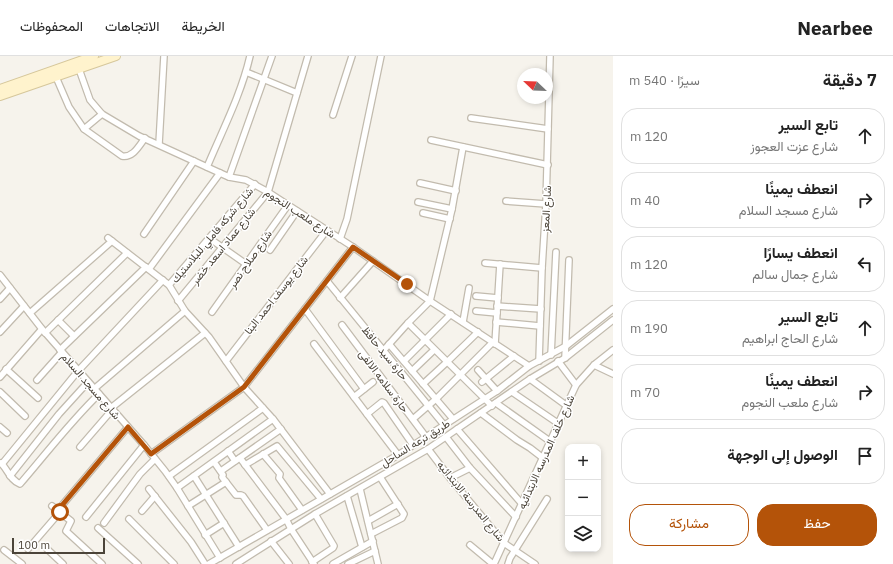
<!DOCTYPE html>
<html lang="ar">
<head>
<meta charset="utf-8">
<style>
  :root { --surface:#fff; --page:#f6f6f6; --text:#222; --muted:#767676; --line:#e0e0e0; --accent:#b45309 }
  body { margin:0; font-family:"IBM Plex Sans",Vazirmatn,sans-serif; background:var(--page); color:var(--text); direction:rtl }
  .controls { position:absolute; right:12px; bottom:12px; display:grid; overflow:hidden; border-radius:8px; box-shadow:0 2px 6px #0003 }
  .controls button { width:36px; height:36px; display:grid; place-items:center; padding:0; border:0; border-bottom:1px solid var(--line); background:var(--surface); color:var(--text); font:20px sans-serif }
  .compass { position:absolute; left:517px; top:12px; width:36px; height:36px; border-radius:50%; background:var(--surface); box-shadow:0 2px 6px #0003; rotate:293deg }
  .scale { position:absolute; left:12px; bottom:10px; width:93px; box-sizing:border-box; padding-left:4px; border:2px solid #4b4439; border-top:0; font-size:11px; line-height:14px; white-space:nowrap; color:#4b4439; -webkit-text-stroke:3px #fff; paint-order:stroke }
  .stop { position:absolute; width:12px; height:12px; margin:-9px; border:3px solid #b45309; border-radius:50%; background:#fff }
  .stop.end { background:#b45309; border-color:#fff; box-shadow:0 1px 4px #0008 }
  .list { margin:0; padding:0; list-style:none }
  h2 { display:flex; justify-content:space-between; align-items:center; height:52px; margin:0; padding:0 16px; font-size:17px }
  h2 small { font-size:13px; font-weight:400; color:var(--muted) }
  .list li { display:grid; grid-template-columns:26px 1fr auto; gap:12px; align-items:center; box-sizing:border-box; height:56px; margin:0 8px 8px; padding:0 8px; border:1px solid var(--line); border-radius:16px }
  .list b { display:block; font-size:15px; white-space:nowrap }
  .list p { margin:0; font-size:13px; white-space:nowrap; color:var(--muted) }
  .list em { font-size:13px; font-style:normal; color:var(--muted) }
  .actions { display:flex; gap:8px; padding:12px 16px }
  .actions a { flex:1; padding:9px 0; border:1px solid var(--accent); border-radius:16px; text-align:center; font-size:14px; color:var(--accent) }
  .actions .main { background:var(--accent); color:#fff }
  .icon { flex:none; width:22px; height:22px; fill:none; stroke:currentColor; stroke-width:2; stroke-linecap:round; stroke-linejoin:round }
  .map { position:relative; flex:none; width:613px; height:508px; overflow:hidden; direction:ltr }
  header { display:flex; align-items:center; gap:24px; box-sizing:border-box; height:56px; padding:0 20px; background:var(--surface); border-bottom:1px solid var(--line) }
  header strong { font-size:19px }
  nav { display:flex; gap:22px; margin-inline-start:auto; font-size:14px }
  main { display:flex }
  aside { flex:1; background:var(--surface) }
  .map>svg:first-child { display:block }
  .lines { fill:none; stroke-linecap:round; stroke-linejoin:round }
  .minor-casing { stroke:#c2bbae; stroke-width:8 }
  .secondary-casing { stroke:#d6c79b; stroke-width:10 }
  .minor { stroke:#fff; stroke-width:5.5 }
  .secondary { stroke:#fff3cd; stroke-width:8 }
  .route { stroke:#b45309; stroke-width:5 }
  .labels { text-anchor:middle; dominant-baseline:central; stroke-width:3; stroke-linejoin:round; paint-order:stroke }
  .street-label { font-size:11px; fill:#4b4439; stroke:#fff }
</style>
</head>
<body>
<header>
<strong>Nearbee</strong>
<nav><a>الخريطة</a><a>الاتجاهات</a><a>المحفوظات</a></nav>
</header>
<main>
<aside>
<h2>7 دقيقة<small>سيرًا · 540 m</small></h2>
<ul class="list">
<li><svg class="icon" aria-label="ahead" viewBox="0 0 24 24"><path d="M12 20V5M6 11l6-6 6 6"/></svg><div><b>تابع السير</b><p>شارع عزت العجوز</p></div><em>120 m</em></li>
<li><svg class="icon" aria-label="right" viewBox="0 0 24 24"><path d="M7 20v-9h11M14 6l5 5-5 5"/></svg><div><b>انعطف يمينًا</b><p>شارع مسجد السلام</p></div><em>40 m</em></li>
<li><svg class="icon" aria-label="left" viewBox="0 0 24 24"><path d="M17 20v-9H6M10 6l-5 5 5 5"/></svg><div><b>انعطف يسارًا</b><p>شارع جمال سالم</p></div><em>120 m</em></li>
<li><svg class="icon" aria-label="ahead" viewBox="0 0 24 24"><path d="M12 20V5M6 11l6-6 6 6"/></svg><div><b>تابع السير</b><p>شارع الحاج ابراهيم</p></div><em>190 m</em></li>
<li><svg class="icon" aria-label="right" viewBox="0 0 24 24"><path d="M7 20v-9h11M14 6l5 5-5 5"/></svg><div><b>انعطف يمينًا</b><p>شارع ملعب النجوم</p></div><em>70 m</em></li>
<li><svg class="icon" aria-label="arrive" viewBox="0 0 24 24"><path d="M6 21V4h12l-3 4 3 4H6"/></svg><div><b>الوصول إلى الوجهة</b></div></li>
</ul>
<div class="actions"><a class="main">حفظ</a><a>مشاركة</a></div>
</aside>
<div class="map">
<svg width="613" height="508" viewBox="0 0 613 508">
  <rect width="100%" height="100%" fill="#f6f3ec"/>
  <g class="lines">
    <defs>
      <g id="minor">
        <polyline points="79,13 90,44 102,58 139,80 220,117 229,121 246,124 268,136 353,191 430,245 529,310"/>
        <polyline points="246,16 297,37"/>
        <path d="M 56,21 L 69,51 L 84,73 L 122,100 C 133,102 139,90 145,82"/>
        <polyline points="333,59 352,0"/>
        <polyline points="471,62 548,73"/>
        <polyline points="84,73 102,58"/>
        <polyline points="431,84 548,109"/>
        <polyline points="159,88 164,0"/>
        <path d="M 207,111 C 222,75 241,39 250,0"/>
        <polyline points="229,121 272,0"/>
        <polyline points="420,127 456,135"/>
        <polyline points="506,145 546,148"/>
        <polyline points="418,146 452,153"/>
        <polyline points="423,157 450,163"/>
        <polyline points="144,178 194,105"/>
        <polyline points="108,182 169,229 185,255 209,281 244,331 273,363 330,438"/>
        <polyline points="209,182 246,208"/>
        <polyline points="340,183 347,163 381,0"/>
        <polyline points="270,194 297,155"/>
        <polyline points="485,207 542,212"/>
        <polyline points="149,213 220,117"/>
        <polyline points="0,219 42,273 144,389 165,415 177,432 220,502"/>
        <polyline points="327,225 444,369"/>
        <polyline points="169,229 255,128"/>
        <polyline points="476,240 498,242"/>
        <polyline points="340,242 373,205"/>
        <polyline points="0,243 10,232"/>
        <polyline points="178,245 268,136 308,0"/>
        <polyline points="497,250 541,253"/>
        <polyline points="305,253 364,333"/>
        <polyline points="476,255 497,257"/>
        <polyline points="212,256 288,149"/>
        <polyline points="30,257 112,185"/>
        <polyline points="58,264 74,280"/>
        <polyline points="463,266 469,232"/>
        <polyline points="496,266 540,270"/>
        <polyline points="408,267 492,350"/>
        <polyline points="342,269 426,381"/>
        <polyline points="0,276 24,250"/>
        <polyline points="45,277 127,197"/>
        <polyline points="314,288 398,399"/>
        <polyline points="389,288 453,363"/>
        <polyline points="495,288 500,208"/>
        <polyline points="60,294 146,211"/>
        <polyline points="383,295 408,267 430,245 452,153 463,91"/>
        <polyline points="551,299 556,196"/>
        <polyline points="565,302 569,204"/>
        <polyline points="226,305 327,174"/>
        <polyline points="404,305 451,258"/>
        <polyline points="539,305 542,212 546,148 550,0"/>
        <polyline points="558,305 576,329"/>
        <polyline points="594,309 613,318"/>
        <polyline points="6,313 38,342"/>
        <polyline points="478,314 497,335"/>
        <polyline points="412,315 434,294"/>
        <polyline points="0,321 42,273"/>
        <polyline points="530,323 567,350"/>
        <polyline points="37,324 62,296"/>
        <polyline points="482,326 514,300"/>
        <polyline points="423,328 447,306 478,276"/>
        <polyline points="94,333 185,255"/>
        <polyline points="0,336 25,360"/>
        <polyline points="512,336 559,368"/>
        <polyline points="354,341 373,326"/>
        <polyline points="496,347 551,386"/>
        <polyline points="111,352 205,277"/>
        <polyline points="481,357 517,384 530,392 543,402"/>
        <polyline points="367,358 382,346 384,347 413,389"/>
        <polyline points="413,363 436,343 493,286"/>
        <polyline points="0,371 7,377"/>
        <polyline points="457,373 522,448"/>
        <polyline points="446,381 470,412 516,461"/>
        <polyline points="80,391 112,354"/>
        <polyline points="428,393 450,422 504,487 535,508"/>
        <polyline points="228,395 235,405"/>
        <polyline points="151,398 244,331 353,191"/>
        <polyline points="263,398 280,418 279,422 302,454"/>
        <polyline points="240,402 286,463 291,473 314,508"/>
        <polyline points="214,406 223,419 222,421 236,439 241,439 243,440 267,474"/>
        <path d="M 1,407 C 8,414 10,424 20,428 C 46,398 70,366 99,338"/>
        <polyline points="2,408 78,315 163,224"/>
        <polyline points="245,409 277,390 321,443"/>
        <polyline points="221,415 281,373"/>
        <polyline points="10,420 59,358 88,326"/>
        <polyline points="169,420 263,352"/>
        <polyline points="194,420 239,491"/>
        <polyline points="450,422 470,412"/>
        <polyline points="177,432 273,363"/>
        <polyline points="149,433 191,486 205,508"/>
        <polyline points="360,433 378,508"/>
        <polyline points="347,440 362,491"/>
        <polyline points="52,450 71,465 66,475 102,508"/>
        <polyline points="188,450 226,426"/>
        <polyline points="58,454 128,371"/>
        <polyline points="142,455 155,440"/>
        <polyline points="86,461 144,389"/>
        <polyline points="129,463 174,508"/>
        <polyline points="368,465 398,448"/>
        <polyline points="104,467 140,418 155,403"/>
        <polyline points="98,472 138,508"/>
        <polyline points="371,478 402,462 404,458 380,421"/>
        <polyline points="205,479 224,467"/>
        <polyline points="271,485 289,508"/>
        <polyline points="470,489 493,508"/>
        <polyline points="28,493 60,456"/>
        <polyline points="47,493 63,508"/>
        <polyline points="4,494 22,508"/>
        <polyline points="312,506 333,492 334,490 315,458"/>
        <polyline points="209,508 398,399 497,335 529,310 566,290 613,253"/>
        <polyline points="236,508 315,458 428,393 530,323 565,302 613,264"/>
        <polyline points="333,508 373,485"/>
        <polyline points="348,508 375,495"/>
        <polyline points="494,508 576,329 594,309 613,294"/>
        <polyline points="508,508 510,502 547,443"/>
      </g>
      <g id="secondary">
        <polyline points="0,33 94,0"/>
        <polyline points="0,40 116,0"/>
      </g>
    </defs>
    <use href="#minor" class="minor-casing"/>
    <use href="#secondary" class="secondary-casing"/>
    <use href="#minor" class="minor"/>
    <use href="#secondary" class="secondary"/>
  </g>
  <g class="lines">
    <polyline class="route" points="60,456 58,454 128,371 151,398 244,331 353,191 407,228"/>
  </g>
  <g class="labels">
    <g class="street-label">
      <text transform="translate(546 153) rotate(-87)">شارع المعز</text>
      <text transform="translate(300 157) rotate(33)">شارع ملعب النجوم</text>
      <text transform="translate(212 179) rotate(-50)">شارع شركه فاملي للبلاستيك</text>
      <text transform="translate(223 190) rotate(-51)">شارع عماد اسعد خضر</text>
      <text transform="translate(250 203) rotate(-55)">شارع صلاح نصر</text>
      <text transform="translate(276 239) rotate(-52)">شارع يوسف احمد البنا</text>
      <text transform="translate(385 297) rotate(51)">حارة سيد حافظ</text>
      <text transform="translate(384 325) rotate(53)">حارة سلامه الالفى</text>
      <text transform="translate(91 330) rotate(49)">شارع مسجد السلام</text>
      <text transform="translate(415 387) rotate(-32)">طريق ترعه الساحل</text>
      <text transform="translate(546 396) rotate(-66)">شارع خلف المدرسه الابتدائيه</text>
      <text transform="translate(471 445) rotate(51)">شارع المدرسة الابتدائيه</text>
    </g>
  </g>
</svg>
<div class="controls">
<button>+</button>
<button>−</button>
<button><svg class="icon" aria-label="layers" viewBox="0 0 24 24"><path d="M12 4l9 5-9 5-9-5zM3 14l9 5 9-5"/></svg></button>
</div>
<svg class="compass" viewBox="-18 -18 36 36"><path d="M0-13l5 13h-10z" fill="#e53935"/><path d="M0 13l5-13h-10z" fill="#767676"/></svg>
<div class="scale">100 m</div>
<div class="stop" style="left:60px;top:456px"></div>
<div class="stop end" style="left:407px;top:228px"></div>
</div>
</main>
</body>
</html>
